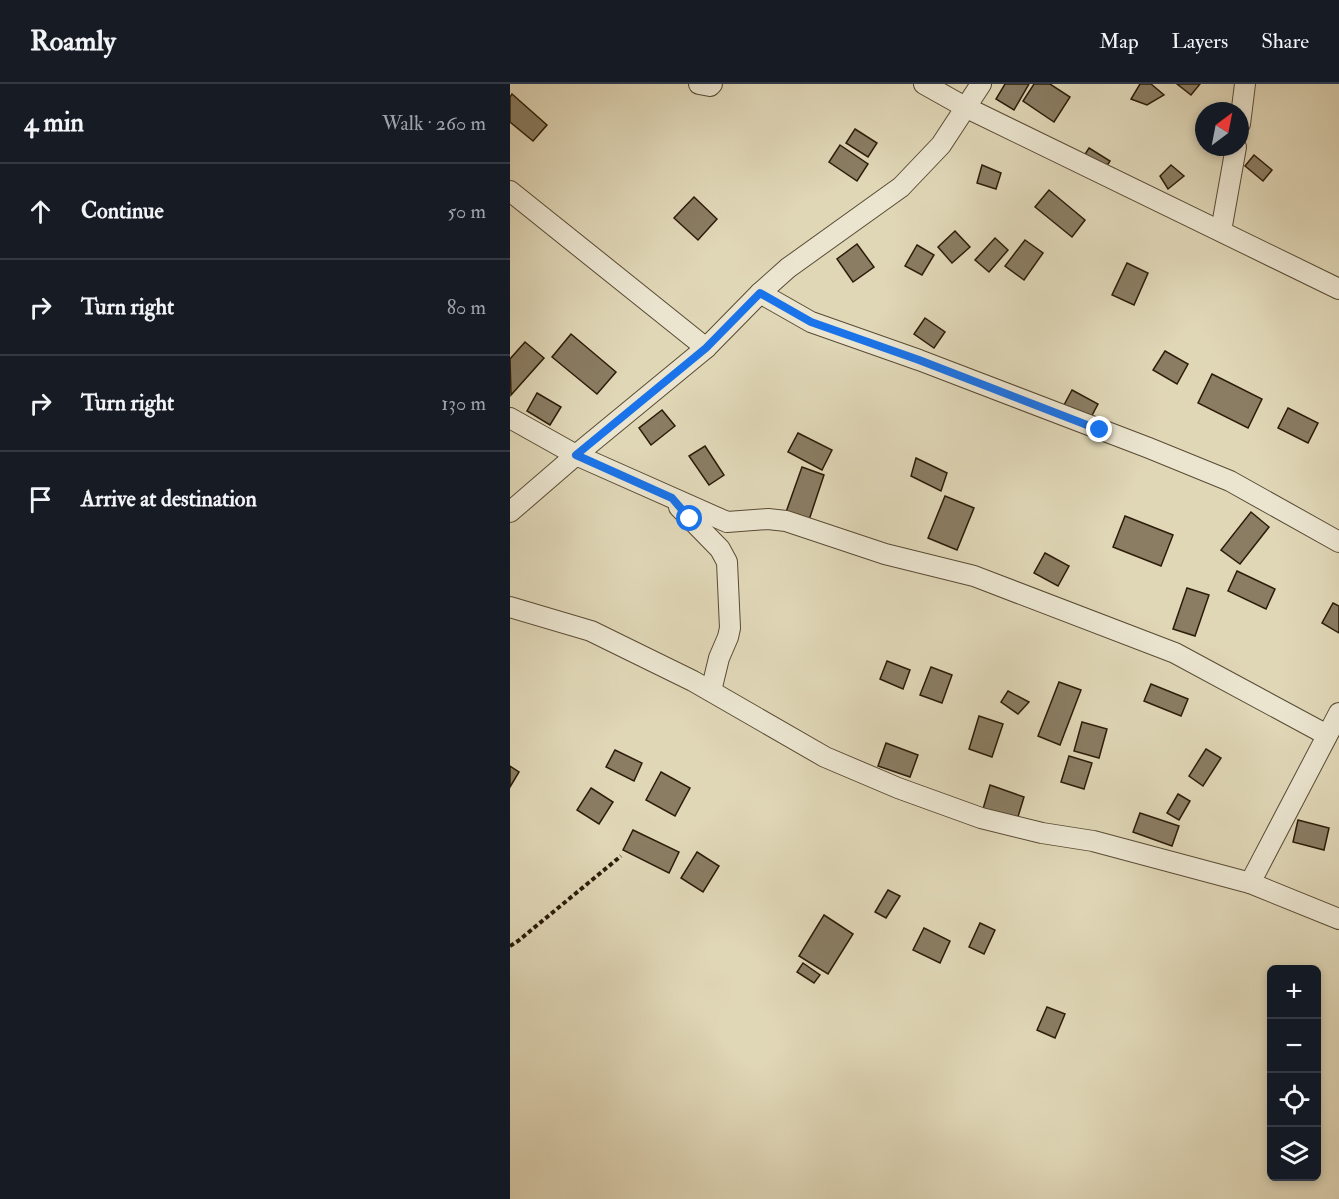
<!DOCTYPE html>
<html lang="en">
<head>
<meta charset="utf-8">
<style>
  :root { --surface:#171b24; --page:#242831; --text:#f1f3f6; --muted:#9ea1a6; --line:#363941 }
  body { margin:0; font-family:"IM FELL Double Pica",serif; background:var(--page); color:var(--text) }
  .controls { position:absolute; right:18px; bottom:18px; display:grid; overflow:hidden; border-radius:9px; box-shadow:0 3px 9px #0003 }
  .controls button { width:54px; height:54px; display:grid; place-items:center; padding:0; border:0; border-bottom:2px solid var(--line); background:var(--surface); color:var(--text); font:30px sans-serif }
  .compass { position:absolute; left:685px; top:18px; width:54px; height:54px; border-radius:50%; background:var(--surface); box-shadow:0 3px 9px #0003; rotate:32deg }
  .stop { position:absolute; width:18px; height:18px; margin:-14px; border:4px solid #1a73e8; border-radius:50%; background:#fff }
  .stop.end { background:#1a73e8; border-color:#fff; box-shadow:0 2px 6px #0008 }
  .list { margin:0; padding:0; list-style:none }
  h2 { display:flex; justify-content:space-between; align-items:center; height:78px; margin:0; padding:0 24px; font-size:26px }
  h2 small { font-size:20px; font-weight:400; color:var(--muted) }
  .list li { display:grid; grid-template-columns:39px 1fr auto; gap:18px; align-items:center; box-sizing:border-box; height:96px; padding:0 24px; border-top:2px solid var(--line) }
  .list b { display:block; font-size:22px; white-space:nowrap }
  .list em { font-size:20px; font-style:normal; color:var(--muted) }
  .icon { flex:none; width:33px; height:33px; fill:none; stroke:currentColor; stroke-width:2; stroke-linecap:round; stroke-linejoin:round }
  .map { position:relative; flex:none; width:829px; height:1115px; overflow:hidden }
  header { display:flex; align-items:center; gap:36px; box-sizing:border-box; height:84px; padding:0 30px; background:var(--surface); border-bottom:2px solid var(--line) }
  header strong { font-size:28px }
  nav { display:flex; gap:33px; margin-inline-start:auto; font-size:21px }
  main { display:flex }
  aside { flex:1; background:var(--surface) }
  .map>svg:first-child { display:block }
  .building { fill:#8a7d63; stroke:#2c1c09; stroke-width:1.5 }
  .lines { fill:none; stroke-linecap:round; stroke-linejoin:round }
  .minor-casing { stroke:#594b34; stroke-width:22 }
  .path { stroke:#2c1c09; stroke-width:4; stroke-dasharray:4.5 3; stroke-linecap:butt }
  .minor { stroke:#ebe5d0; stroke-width:20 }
  .route { stroke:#1a73e8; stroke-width:8 }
</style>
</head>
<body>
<header>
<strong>Roamly</strong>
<nav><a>Map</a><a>Layers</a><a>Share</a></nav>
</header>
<main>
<aside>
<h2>4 min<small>Walk · 260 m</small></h2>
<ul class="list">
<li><svg class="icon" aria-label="ahead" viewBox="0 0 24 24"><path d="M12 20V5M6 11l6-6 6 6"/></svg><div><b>Continue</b></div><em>50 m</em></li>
<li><svg class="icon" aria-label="right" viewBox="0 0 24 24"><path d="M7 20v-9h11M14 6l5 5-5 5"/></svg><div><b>Turn right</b></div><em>80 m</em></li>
<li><svg class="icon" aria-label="right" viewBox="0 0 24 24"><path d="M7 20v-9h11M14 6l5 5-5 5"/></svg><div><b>Turn right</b></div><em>130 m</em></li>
<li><svg class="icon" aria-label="arrive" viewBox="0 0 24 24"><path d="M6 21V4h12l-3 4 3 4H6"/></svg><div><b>Arrive at destination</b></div></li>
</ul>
</aside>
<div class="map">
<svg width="829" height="1115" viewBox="0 0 829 1115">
  <rect width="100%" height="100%" fill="#e0d7b7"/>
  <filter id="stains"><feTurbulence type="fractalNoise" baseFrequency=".00333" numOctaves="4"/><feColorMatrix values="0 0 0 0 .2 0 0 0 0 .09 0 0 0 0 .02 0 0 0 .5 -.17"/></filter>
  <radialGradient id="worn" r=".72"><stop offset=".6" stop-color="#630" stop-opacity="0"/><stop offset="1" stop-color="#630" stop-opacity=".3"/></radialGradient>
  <g class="building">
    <polygon points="495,0 519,0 504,26 486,15"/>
    <polygon points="524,0 540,0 560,13 544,38 513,17"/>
    <polygon points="630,0 641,0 654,11 637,21 621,15"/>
    <polygon points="667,0 690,0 681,11"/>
    <polygon points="2,10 37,41 23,57 0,38 0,13"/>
    <polygon points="345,45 367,59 358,73 336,59"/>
    <polygon points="330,61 358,80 347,97 319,78"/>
    <polygon points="579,64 600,77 593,88 572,75"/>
    <polygon points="744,71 762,86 753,97 735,82"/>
    <polygon points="472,81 491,89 486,105 467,99"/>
    <polygon points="661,81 674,92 658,105 650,92"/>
    <polygon points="539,106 575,136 562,153 525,123"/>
    <polygon points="184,113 207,135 188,156 164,134"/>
    <polygon points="445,147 460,163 442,179 428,163"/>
    <polygon points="485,154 498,166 479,188 465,176"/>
    <polygon points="515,156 533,169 514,196 495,182"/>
    <polygon points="347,160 364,183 343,198 327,175"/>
    <polygon points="407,161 424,171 412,191 395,182"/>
    <polygon points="617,179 638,189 624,221 602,211"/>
    <polygon points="415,234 435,248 424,264 404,250"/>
    <polygon points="61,250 106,288 87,310 42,273"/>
    <polygon points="15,258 34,274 1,311 0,275"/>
    <polygon points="655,267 678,280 667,300 643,286"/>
    <polygon points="702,290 752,315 738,344 688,319"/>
    <polygon points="562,306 588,320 579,337 553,323"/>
    <polygon points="27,309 51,323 40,341 17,327"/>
    <polygon points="778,324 808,339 798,359 768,344"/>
    <polygon points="152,326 165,342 141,361 129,344"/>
    <polygon points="288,349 322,366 312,386 278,368"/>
    <polygon points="195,362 214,391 199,401 179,372"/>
    <polygon points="406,374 437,389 431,407 401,392"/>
    <polygon points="292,383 314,391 298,439 275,431"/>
    <polygon points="435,412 464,424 447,466 418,454"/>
    <polygon points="741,428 759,443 730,480 711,466"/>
    <polygon points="615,432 663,451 651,482 603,463"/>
    <polygon points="535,469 559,482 548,502 524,489"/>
    <polygon points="727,487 765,505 756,525 718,507"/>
    <polygon points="677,504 699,511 685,552 663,545"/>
    <polygon points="823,519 829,522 829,549 812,539"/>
    <polygon points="377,577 400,586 393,605 370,595"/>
    <polygon points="421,583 442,591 432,619 410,611"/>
    <polygon points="549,598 571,606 550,661 528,652"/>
    <polygon points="641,600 678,615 671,632 634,617"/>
    <polygon points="498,607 519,618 508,630 491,618"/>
    <polygon points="469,632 493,640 482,673 459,665"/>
    <polygon points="572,638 597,645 589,674 564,667"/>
    <polygon points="376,659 408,671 400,693 368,682"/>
    <polygon points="696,665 711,674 693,702 679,692"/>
    <polygon points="105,666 132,679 124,697 96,683"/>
    <polygon points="559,672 582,679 574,705 551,698"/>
    <polygon points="0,682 9,688 0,703"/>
    <polygon points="151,688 180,704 165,732 136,716"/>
    <polygon points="480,701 514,713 507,736 473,725"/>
    <polygon points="81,704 103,718 89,740 67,726"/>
    <polygon points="668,710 680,717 669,736 657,729"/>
    <polygon points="630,729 669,742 662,762 623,748"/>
    <polygon points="788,736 819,744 814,766 783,758"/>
    <polygon points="123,746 169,768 159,789 113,766"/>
    <polygon points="187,768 209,782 193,808 171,794"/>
    <polygon points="378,806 390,812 376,834 365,828"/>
    <polygon points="314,831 343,850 318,890 289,872"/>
    <polygon points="470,839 485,846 474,870 459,863"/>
    <polygon points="414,844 440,857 430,879 403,866"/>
    <polygon points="293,879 310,891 304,899 287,888"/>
    <polygon points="537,923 555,930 545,954 527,946"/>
  </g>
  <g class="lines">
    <defs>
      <g id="minor">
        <polyline points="189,0 200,2 202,0"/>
        <polyline points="414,0 455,23 829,205"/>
        <polyline points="730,40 735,0"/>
        <polyline points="0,107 196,264 250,209 278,184 391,103 431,61 471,0"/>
        <polyline points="711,147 726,63"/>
        <polyline points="250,209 301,238 409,276 639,364 720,397 829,458"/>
        <polyline points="0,334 66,371 196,264"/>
        <polyline points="169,423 210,465 217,478 220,544 218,553 209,574 201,607"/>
        <polyline points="0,428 66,371 217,438 258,435 276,437 375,470 464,492 665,569 817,651"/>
        <polyline points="0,523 81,547 183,597 315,673 388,704 471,734 532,749 583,757 740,799 829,835"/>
        <polyline points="740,799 829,629"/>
      </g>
    </defs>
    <use href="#minor" class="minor-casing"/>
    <polyline class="path" points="0,862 8,857 111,772"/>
    <use href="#minor" class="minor"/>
  </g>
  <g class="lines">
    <polyline class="route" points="180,435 162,414 66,371 196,264 250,209 301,238 409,276 590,346"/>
  </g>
  <rect width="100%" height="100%" filter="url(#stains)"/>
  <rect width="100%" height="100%" fill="url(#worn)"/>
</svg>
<div class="controls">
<button>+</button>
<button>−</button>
<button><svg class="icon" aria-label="locate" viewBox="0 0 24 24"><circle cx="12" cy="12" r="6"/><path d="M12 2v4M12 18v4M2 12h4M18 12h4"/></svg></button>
<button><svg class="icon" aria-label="layers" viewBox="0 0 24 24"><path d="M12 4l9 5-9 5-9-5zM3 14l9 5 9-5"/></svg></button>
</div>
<svg class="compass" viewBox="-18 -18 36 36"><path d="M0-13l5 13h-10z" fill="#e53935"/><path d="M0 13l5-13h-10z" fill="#9ea1a6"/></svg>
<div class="stop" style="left:180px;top:435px"></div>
<div class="stop end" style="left:590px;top:346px"></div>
</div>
</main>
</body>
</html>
